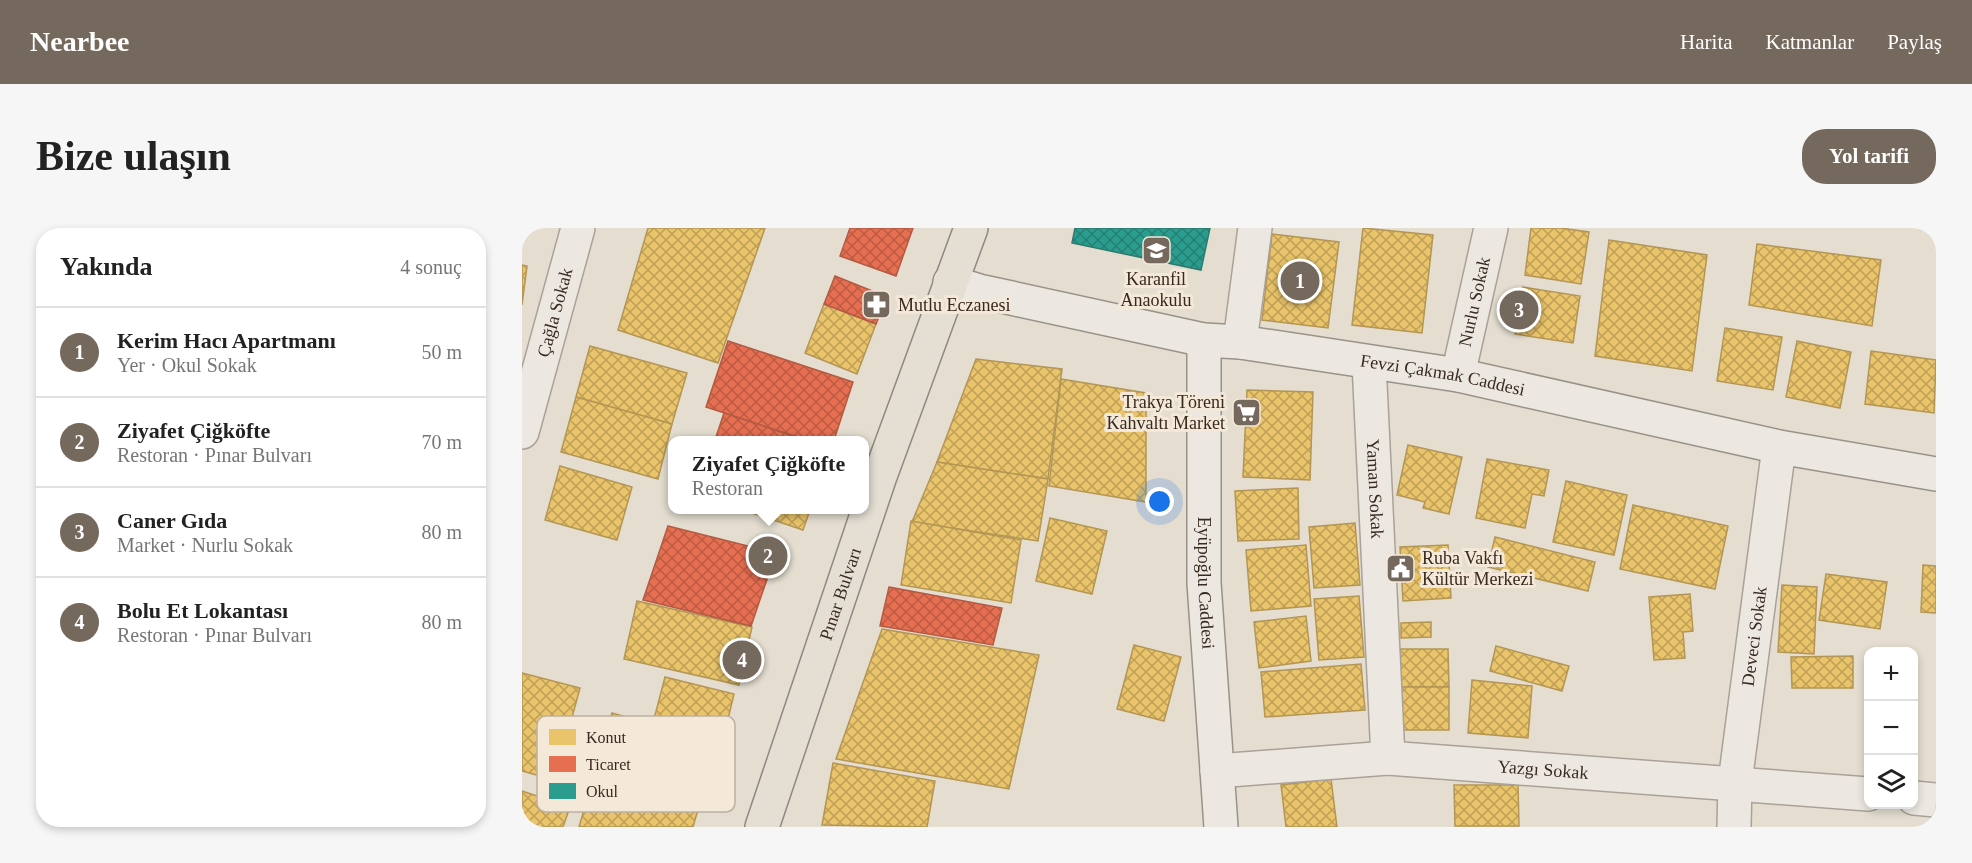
<!DOCTYPE html>
<html lang="tr">
<head>
<meta charset="utf-8">
<style>
  :root { --surface:#fff; --page:#f6f6f6; --text:#222; --muted:#767676; --line:#e0e0e0; --accent:#75695e }
  body { margin:0; font-family:Georgia,serif; background:var(--page); color:var(--text) }
  .controls { position:absolute; right:18px; bottom:18px; display:grid; overflow:hidden; border-radius:12px; box-shadow:0 3px 9px #0003 }
  .controls button { width:54px; height:54px; display:grid; place-items:center; padding:0; border:0; border-bottom:2px solid var(--line); background:var(--surface); color:var(--text); font:30px sans-serif }
  .you { position:absolute; left:638px; top:274px; width:21px; height:21px; margin:-15px; border:4px solid #fff; border-radius:50%; background:#1a73e8; box-shadow:0 0 0 9px #1a73e833 }
  .badge { display:grid; place-items:center; width:39px; height:39px; border-radius:50%; background:var(--accent); color:#fff; font-size:20px; font-weight:700 }
  .pin { position:absolute; translate:-50% -50%; border:3px solid #fff; box-shadow:0 2px 6px #0006 }
  .popup { position:absolute; left:146px; top:208px; width:201px; height:78px; box-sizing:border-box; display:grid; place-content:center; border-radius:12px; background:var(--surface); filter:drop-shadow(0 2px 4px #0005); font-size:20px; white-space:nowrap; color:var(--muted) }
  .popup b { font-size:22px; color:var(--text) }
  .popup::after { content:''; position:absolute; left:50%; top:100%; margin-left:-12px; border:12px solid transparent; border-top-color:var(--surface) }
  .list { margin:0; padding:0; list-style:none }
  h2 { display:flex; justify-content:space-between; align-items:center; height:78px; margin:0; padding:0 24px; font-size:26px }
  h2 small { font-size:20px; font-weight:400; color:var(--muted) }
  .list li { display:grid; grid-template-columns:39px 1fr auto; gap:18px; align-items:center; box-sizing:border-box; height:90px; padding:0 24px; border-top:2px solid var(--line) }
  .list b { display:block; font-size:22px; white-space:nowrap }
  .list p { margin:0; font-size:20px; white-space:nowrap; color:var(--muted) }
  .list em { font-size:20px; font-style:normal; color:var(--muted) }
  .icon { flex:none; width:33px; height:33px; fill:none; stroke:currentColor; stroke-width:2; stroke-linecap:round; stroke-linejoin:round }
  .map { position:relative; flex:none; width:1414px; height:599px; overflow:hidden; border-radius:24px }
  header { display:flex; align-items:center; gap:36px; box-sizing:border-box; height:84px; padding:0 30px; background:var(--accent); color:#fff }
  header strong { font-size:28px }
  nav { display:flex; gap:33px; margin-inline-start:auto; font-size:21px }
  .intro { display:flex; align-items:center; justify-content:space-between; box-sizing:border-box; height:144px; padding:0 36px }
  h1 { margin:0; font-size:42px }
  .button { padding:15px 27px; border-radius:24px; background:var(--accent); color:#fff; font-size:21px; font-weight:700 }
  main { display:flex; gap:36px; padding:0 36px }
  aside { flex:1; background:var(--surface); border-radius:24px; box-shadow:0 3px 9px #0003 }
  .map>svg:first-child { display:block }
  .homes { fill:url(#homes-cross-hatch); stroke:#b49654; stroke-width:1.5 }
  .shops { fill:url(#shops-cross-hatch); stroke:#b35a43; stroke-width:1.5 }
  .schools { fill:url(#schools-cross-hatch); stroke:#2e7a6e; stroke-width:1.5 }
  .lines { fill:none; stroke-linecap:round; stroke-linejoin:round }
  .street-casing { stroke:#aaa298; stroke-width:36 }
  .secondary-casing { stroke:#999288; stroke-width:36 }
  .primary-casing { stroke:#8f8880; stroke-width:36 }
  .street { stroke:#ece8e1; stroke-width:33 }
  .secondary { stroke:#ece8e1; stroke-width:33 }
  .primary { stroke:#e4ded3; stroke-width:33 }
  .labels { text-anchor:middle; dominant-baseline:central; stroke-width:6; stroke-linejoin:round; paint-order:stroke }
  .poi-label { font-size:18px; fill:#392a21; stroke:#f4e9d8; text-anchor:start }
  .street-label { font-size:18px; fill:#392a21; stroke:#f4e9d8 }
  .key { fill:#f4e9d8; stroke:#bcb0a1; stroke-width:1.5 }
  .key-label { font-size:16px; fill:#392a21 }
</style>
</head>
<body>
<header>
<strong>Nearbee</strong>
<nav><a>Harita</a><a>Katmanlar</a><a>Paylaş</a></nav>
</header>
<div class="intro"><h1>Bize ulaşın</h1><a class="button">Yol tarifi</a></div>
<main>
<aside>
<h2>Yakında<small>4 sonuç</small></h2>
<ul class="list">
<li><span class="badge">1</span><div><b>Kerim Hacı Apartmanı</b><p>Yer · Okul Sokak</p></div><em>50 m</em></li>
<li><span class="badge">2</span><div><b>Ziyafet Çiğköfte</b><p>Restoran · Pınar Bulvarı</p></div><em>70 m</em></li>
<li><span class="badge">3</span><div><b>Caner Gıda</b><p>Market · Nurlu Sokak</p></div><em>80 m</em></li>
<li><span class="badge">4</span><div><b>Bolu Et Lokantası</b><p>Restoran · Pınar Bulvarı</p></div><em>80 m</em></li>
</ul>
</aside>
<div class="map">
<svg width="1414" height="599" viewBox="0 0 1414 599">
  <defs>
    <pattern id="homes-cross-hatch" width="8" height="8" patternUnits="userSpaceOnUse" patternTransform="scale(1.5)"><rect width="8" height="8" fill="#e9c46a"/><path d="M0 0l8 8M0 8l8-8" fill="none" stroke="#be9f57"/></pattern>
    <pattern id="shops-cross-hatch" width="8" height="8" patternUnits="userSpaceOnUse" patternTransform="scale(1.5)"><rect width="8" height="8" fill="#e76f51"/><path d="M0 0l8 8M0 8l8-8" fill="none" stroke="#bc5b43"/></pattern>
    <pattern id="schools-cross-hatch" width="8" height="8" patternUnits="userSpaceOnUse" patternTransform="scale(1.5)"><rect width="8" height="8" fill="#2a9d8f"/><path d="M0 0l8 8M0 8l8-8" fill="none" stroke="#258074"/></pattern>
  </defs>
  <rect width="100%" height="100%" fill="#e4ddd0"/>
  <g class="homes">
    <polygon points="126,0 243,0 196,135 96,102"/>
    <polygon points="841,0 911,7 900,105 830,97"/>
    <polygon points="1009,0 1038,0 1067,4 1059,56 1003,47"/>
    <polygon points="750,6 817,14 806,100 740,92"/>
    <polygon points="1087,12 1185,27 1170,143 1073,128"/>
    <polygon points="1235,16 1359,32 1350,98 1227,77"/>
    <polygon points="0,37 5,38 0,77"/>
    <polygon points="1001,59 1058,68 1051,115 993,106"/>
    <polygon points="302,76 354,96 335,146 283,125"/>
    <polygon points="1203,100 1260,109 1251,162 1195,153"/>
    <polygon points="1275,113 1329,124 1318,180 1264,169"/>
    <polygon points="68,118 165,145 150,196 54,169"/>
    <polygon points="1349,123 1414,132 1412,185 1343,176"/>
    <polygon points="454,131 540,141 526,251 415,234"/>
    <polygon points="539,151 624,165 624,274 527,258"/>
    <polygon points="725,162 791,164 788,252 721,249"/>
    <polygon points="54,169 150,196 136,251 39,224"/>
    <polygon points="886,217 940,229 927,286 901,280 903,274 875,267"/>
    <polygon points="965,231 1027,242 1022,268 1010,266 1003,300 954,290"/>
    <polygon points="415,234 526,251 516,313 390,294"/>
    <polygon points="38,238 110,259 95,312 23,292"/>
    <polygon points="1044,253 1105,267 1092,327 1031,314"/>
    <polygon points="776,260 777,311 716,313 713,263"/>
    <polygon points="1111,277 1206,298 1193,361 1098,341"/>
    <polygon points="221,282 288,282 281,302"/>
    <polygon points="528,290 585,303 570,366 514,353"/>
    <polygon points="389,293 499,312 489,375 379,357"/>
    <polygon points="833,295 838,357 792,360 787,299"/>
    <polygon points="973,309 1073,334 1066,363 966,339"/>
    <polygon points="784,317 789,378 729,383 724,322"/>
    <polygon points="926,317 929,370 881,373 878,319"/>
    <polygon points="1401,337 1414,338 1414,385 1399,384"/>
    <polygon points="1304,346 1365,354 1358,401 1297,392"/>
    <polygon points="1260,357 1295,359 1292,426 1256,424"/>
    <polygon points="1168,366 1171,403 1161,404 1163,430 1132,432 1127,369"/>
    <polygon points="837,368 842,429 797,432 792,371"/>
    <polygon points="115,373 230,399 217,457 102,431"/>
    <polygon points="784,388 789,433 737,440 732,394"/>
    <polygon points="909,394 909,409 879,410 879,395"/>
    <polygon points="360,401 517,427 487,561 314,531"/>
    <polygon points="612,417 659,429 642,493 595,481"/>
    <polygon points="974,418 1047,438 1040,463 968,443"/>
    <polygon points="878,421 926,421 927,459 878,459"/>
    <polygon points="1331,428 1331,460 1270,460 1269,429"/>
    <polygon points="839,436 843,482 743,489 739,444"/>
    <polygon points="0,445 58,460 33,552 0,543"/>
    <polygon points="143,449 212,466 201,512 131,495"/>
    <polygon points="950,452 1010,458 1006,510 946,505"/>
    <polygon points="878,459 927,459 927,502 879,502"/>
    <polygon points="90,485 198,516 180,579 177,578 171,599 57,599"/>
    <polygon points="311,535 413,553 405,599 300,597"/>
    <polygon points="809,551 815,599 764,599 759,557"/>
    <polygon points="932,557 996,557 997,598 933,598"/>
    <polygon points="0,563 48,579 41,599 0,599"/>
  </g>
  <g class="shops">
    <polygon points="328,0 391,0 374,48 318,28"/>
    <polygon points="313,48 365,69 354,96 302,76"/>
    <polygon points="206,113 331,154 312,212 285,212 184,179"/>
    <polygon points="202,185 274,209 285,212 193,212"/>
    <polygon points="146,298 254,325 229,398 121,372"/>
    <polygon points="367,359 480,380 471,417 358,398"/>
  </g>
  <polygon class="schools" points="553,0 688,0 679,42 550,15"/>
  <g class="lines">
    <defs>
      <g id="street">
        <polyline points="718,114 733,0"/>
        <path id="s1" d="M 847,135 L 866,530"/>
        <path id="s2" d="M 936,147 L 969,0"/>
        <path id="s3" d="M 0,204 L 56,0"/>
        <path id="s4" d="M 695,543 L 866,530 L 1346,566"/>
        <polyline points="1392,570 1414,572"/>
        <path id="s5" d="M 1212,599 L 1213,554 L 1257,219"/>
      </g>
      <g id="secondary">
        <path id="s6" d="M 428,54 L 457,63 L 682,112 L 718,114 L 936,147 L 1257,219 L 1414,246"/>
        <path id="s7" d="M 682,112 L 682,355 L 699,599"/>
      </g>
      <g id="primary">
        <path id="s8" d="M 240,599 L 358,248 L 449,0"/>
      </g>
    </defs>
    <use href="#street" class="street-casing"/>
    <use href="#secondary" class="secondary-casing"/>
    <use href="#primary" class="primary-casing"/>
    <use href="#street" class="street"/>
    <use href="#secondary" class="secondary"/>
    <use href="#primary" class="primary"/>
  </g>
  <defs>
    <symbol id="school-square" viewBox="-11 -11 22 22"><rect x="-9" y="-9" width="18" height="18" rx="4" fill="#75695e" stroke="#f4e9d8"/><path d="M0-5L7-2L0 1L-7-2ZM-4 1L0 2.5L4 1V4Q0 6-4 4Z" fill="#fff"/></symbol>
    <symbol id="pharmacy-square" viewBox="-11 -11 22 22"><rect x="-9" y="-9" width="18" height="18" rx="4" fill="#75695e" stroke="#f4e9d8"/><path d="M-2-6h4v4h4v4h-4v4h-4v-4h-4v-4h4Z" fill="#fff"/></symbol>
    <symbol id="supermarket-square" viewBox="-11 -11 22 22"><rect x="-9" y="-9" width="18" height="18" rx="4" fill="#75695e" stroke="#f4e9d8"/><path d="M-6-5.5h2.5l.6 2H6L4.5 2H-2.5L-4.4-4H-6ZM-1.5 3.2a1.3 1.3 0 1 0 .1 0ZM3 3.2a1.3 1.3 0 1 0 .1 0Z" fill="#fff"/></symbol>
    <symbol id="civic-square" viewBox="-11 -11 22 22"><rect x="-9" y="-9" width="18" height="18" rx="4" fill="#75695e" stroke="#f4e9d8"/><path d="M-.6-6.5H3V-4.5H.6V-3L4-1V1h2V6H-6V1h2V-1L-.6-3ZM-1.2 2.5V6h2.4V2.5Z" fill="#fff"/></symbol>
  </defs>
  <g fill-rule="evenodd">
    <use href="#school-square" x="618" y="6" width="33" height="33"/>
    <use href="#pharmacy-square" x="338" y="60" width="33" height="33"/>
    <use href="#supermarket-square" x="708" y="168" width="33" height="33"/>
    <use href="#civic-square" x="862" y="324" width="33" height="33"/>
  </g>
  <g class="labels">
    <g class="poi-label">
      <text x="634" y="51" text-anchor="middle">Karanfil<tspan x="634" dy="21">Anaokulu</tspan></text>
      <text x="376" y="77">Mutlu Eczanesi</text>
      <text x="703" y="174" text-anchor="end">Trakya Töreni<tspan x="703" dy="21">Kahvaltı Market</tspan></text>
      <text x="900" y="330">Ruba Vakfı<tspan x="900" dy="21">Kültür Merkezi</tspan></text>
    </g>
    <g class="street-label">
      <text stroke="none"><textPath href="#s2" startOffset="75">Nurlu Sokak</textPath></text>
      <text stroke="none"><textPath href="#s3" startOffset="124">Çağla Sokak</textPath></text>
      <text stroke="none"><textPath href="#s6" startOffset="502">Fevzi Çakmak Caddesi</textPath></text>
      <text stroke="none"><textPath href="#s1" startOffset="126">Yaman Sokak</textPath></text>
      <text stroke="none"><textPath href="#s7" startOffset="243">Eyüpoğlu Caddesi</textPath></text>
      <text stroke="none"><textPath href="#s8" startOffset="246">Pınar Bulvarı</textPath></text>
      <text stroke="none"><textPath href="#s5" startOffset="192">Deveci Sokak</textPath></text>
      <text stroke="none"><textPath href="#s4" startOffset="327">Yazgı Sokak</textPath></text>
    </g>
  </g>
  <rect x="15" y="488" width="198" height="96" rx="9" class="key"/>
  <rect x="27" y="501" width="27" height="16" fill="#e9c46a"/>
  <rect x="27" y="528" width="27" height="16" fill="#e76f51"/>
  <rect x="27" y="555" width="27" height="16" fill="#2a9d8f"/>
  <g class="key-label">
    <text x="64" y="515">Konut</text>
    <text x="64" y="542">Ticaret</text>
    <text x="64" y="569">Okul</text>
  </g>
</svg>
<div class="controls">
<button>+</button>
<button>−</button>
<button><svg class="icon" aria-label="layers" viewBox="0 0 24 24"><path d="M12 4l9 5-9 5-9-5zM3 14l9 5 9-5"/></svg></button>
</div>
<div class="you"></div>
<div class="pin badge" style="left:778px;top:53px">1</div>
<div class="pin badge" style="left:246px;top:328px">2</div>
<div class="popup"><b>Ziyafet Çiğköfte</b>Restoran</div>
<div class="pin badge" style="left:997px;top:82px">3</div>
<div class="pin badge" style="left:220px;top:432px">4</div>
</div>
</main>
</body>
</html>
